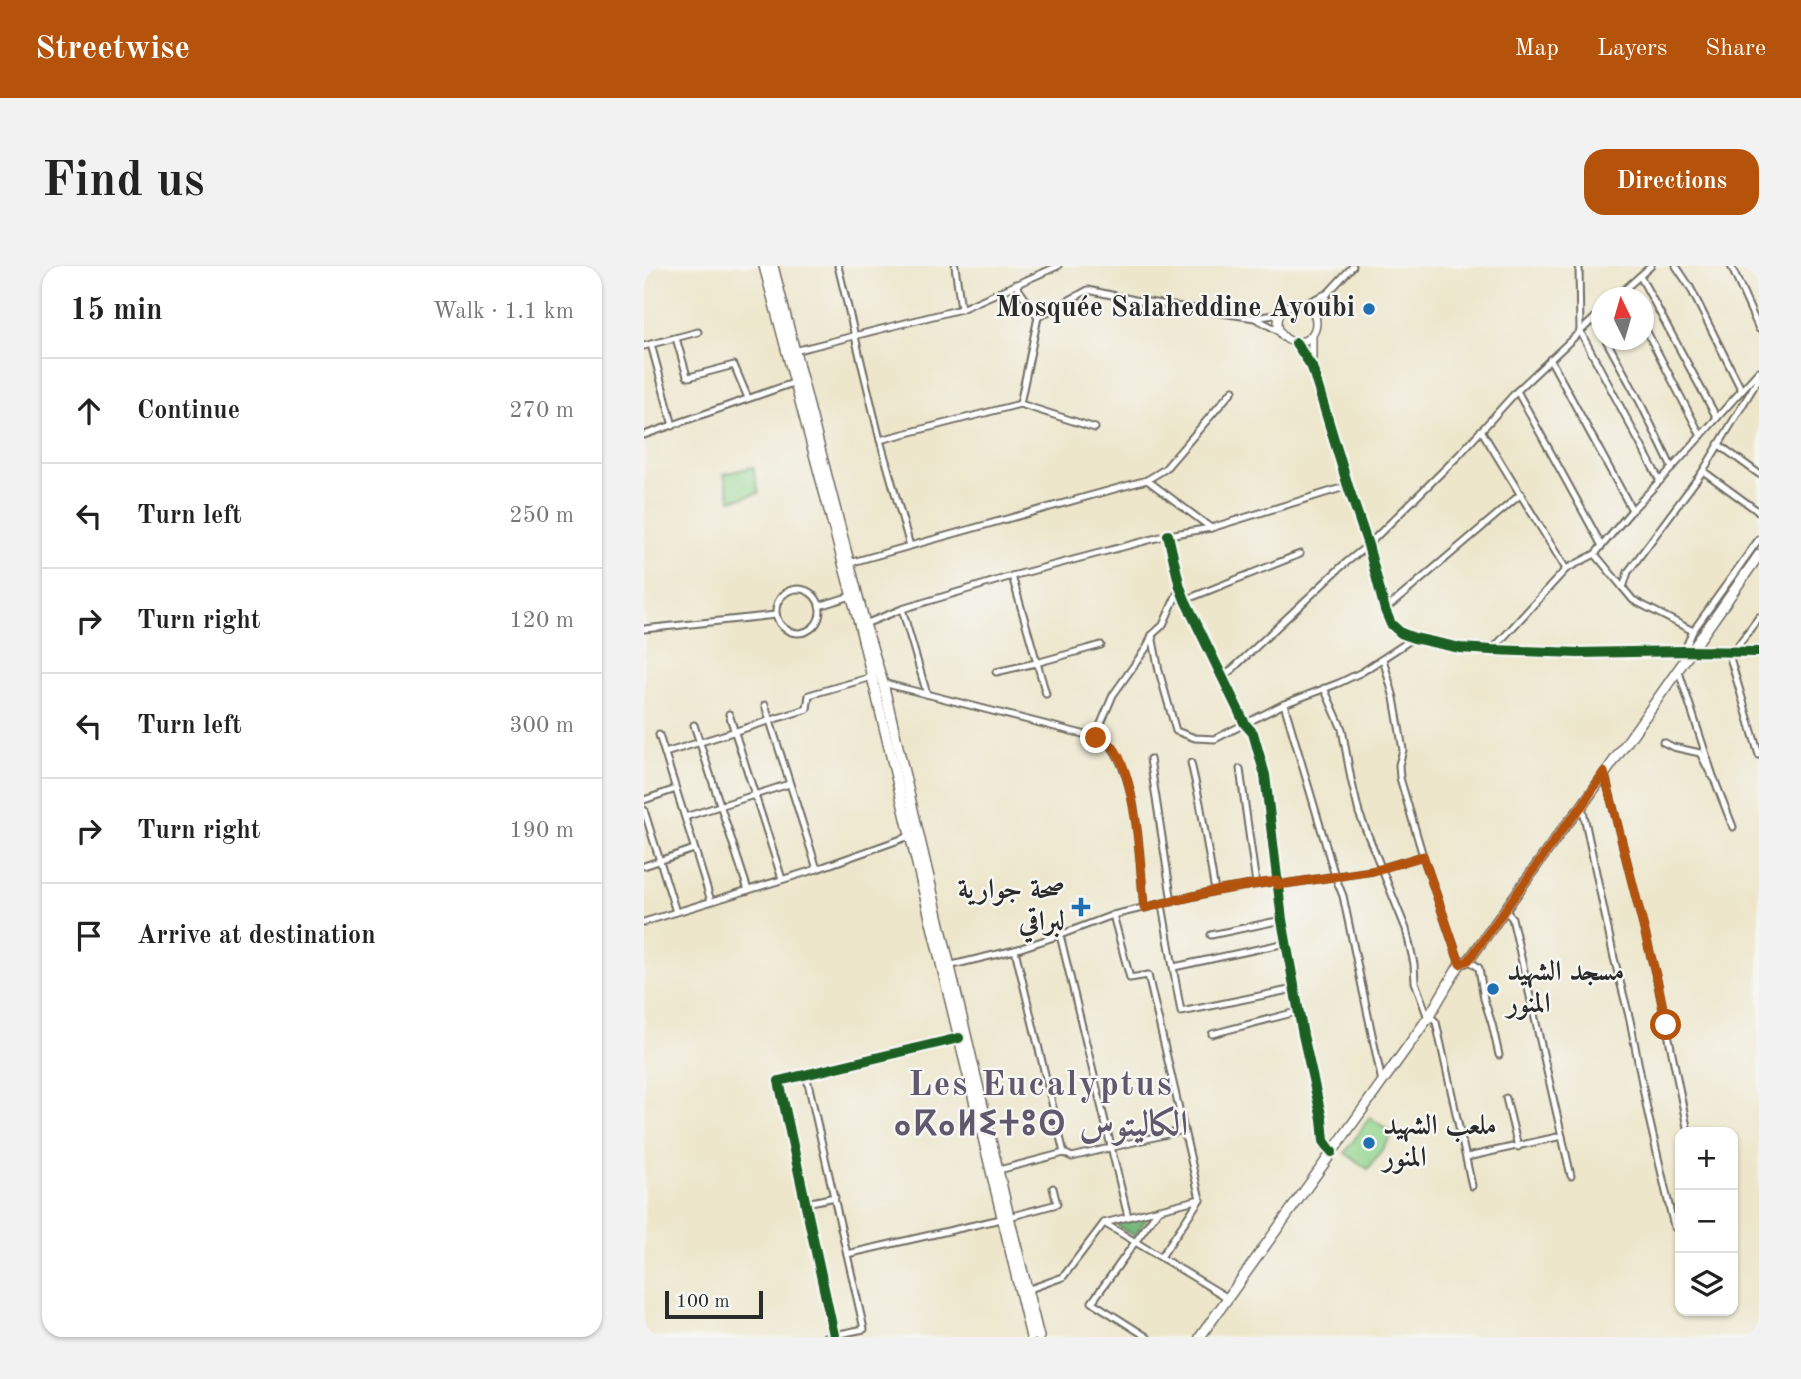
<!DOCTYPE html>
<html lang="en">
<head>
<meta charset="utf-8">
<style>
  :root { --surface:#fff; --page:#f2f2f2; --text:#222; --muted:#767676; --line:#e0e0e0; --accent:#b45309 }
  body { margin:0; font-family:"Old Standard TT",Amiri,"Noto Sans Tifinagh",serif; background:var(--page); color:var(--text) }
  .controls { position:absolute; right:21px; bottom:21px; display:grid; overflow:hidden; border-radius:14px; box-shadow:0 2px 5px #0004 }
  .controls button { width:63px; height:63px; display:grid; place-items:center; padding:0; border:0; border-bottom:2px solid var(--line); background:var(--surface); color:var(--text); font:35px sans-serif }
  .compass { position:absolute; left:947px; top:21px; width:63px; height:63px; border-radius:50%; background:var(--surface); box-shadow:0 2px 5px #0004; rotate:355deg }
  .scale { position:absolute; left:21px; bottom:18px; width:98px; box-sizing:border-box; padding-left:7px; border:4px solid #2b2b2b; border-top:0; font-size:19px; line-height:24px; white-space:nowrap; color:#2b2b2b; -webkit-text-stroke:5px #f6f6f2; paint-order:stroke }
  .stop { position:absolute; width:21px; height:21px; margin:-16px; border:5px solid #b45309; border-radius:50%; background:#fff }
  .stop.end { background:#b45309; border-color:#fff; box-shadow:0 2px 7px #0008 }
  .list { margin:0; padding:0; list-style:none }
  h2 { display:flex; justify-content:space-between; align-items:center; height:91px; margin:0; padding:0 28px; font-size:30px }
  h2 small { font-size:23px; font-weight:400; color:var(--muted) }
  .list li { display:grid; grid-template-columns:46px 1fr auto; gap:21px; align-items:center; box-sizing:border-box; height:105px; padding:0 28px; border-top:2px solid var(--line) }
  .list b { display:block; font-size:26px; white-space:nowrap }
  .list em { font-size:23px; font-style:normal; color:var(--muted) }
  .icon { flex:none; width:38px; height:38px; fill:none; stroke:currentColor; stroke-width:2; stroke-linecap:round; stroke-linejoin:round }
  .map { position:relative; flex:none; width:1115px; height:1071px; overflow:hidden; border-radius:21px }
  header { display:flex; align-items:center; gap:42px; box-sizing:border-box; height:98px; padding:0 35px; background:var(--accent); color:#fff }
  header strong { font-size:33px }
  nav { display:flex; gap:38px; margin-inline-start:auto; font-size:24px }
  .intro { display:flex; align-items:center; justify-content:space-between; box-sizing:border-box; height:168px; padding:0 42px }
  h1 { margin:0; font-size:49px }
  .button { padding:18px 32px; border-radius:21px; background:var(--accent); color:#fff; font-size:24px; font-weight:700 }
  main { display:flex; gap:42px; padding:0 42px }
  aside { flex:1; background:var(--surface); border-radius:21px; box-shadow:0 2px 5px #0004 }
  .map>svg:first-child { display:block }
  .green { fill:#91d48d; stroke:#5e805c; stroke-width:2 }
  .forest { fill:#74b678; stroke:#507052; stroke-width:2 }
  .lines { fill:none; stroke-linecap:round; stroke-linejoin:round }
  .minor-casing { stroke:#6f6c63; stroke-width:9 }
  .tertiary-casing { stroke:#6f6c63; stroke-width:10 }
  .primary-casing { stroke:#6f6c63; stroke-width:12 }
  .minor { stroke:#fff; stroke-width:5 }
  .tertiary { stroke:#fff; stroke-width:7 }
  .primary { stroke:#fff; stroke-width:9 }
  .cycleway-casing { stroke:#f6f6f2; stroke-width:15 }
  .cycleway { stroke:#1b5e20; stroke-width:10 }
  .route { stroke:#b45309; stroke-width:9 }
  .poi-dot { fill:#1f6fb2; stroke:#f6f6f2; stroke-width:2.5 }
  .labels { text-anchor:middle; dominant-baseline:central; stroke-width:5; stroke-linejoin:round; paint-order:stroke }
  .poi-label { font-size:28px; font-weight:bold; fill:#2b2b2b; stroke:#f6f6f2; text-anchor:end }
  .district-label { font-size:35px; font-weight:bold; letter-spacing:2px; fill:#60586d; stroke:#f6f6f2 }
</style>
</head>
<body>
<header>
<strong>Streetwise</strong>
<nav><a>Map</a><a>Layers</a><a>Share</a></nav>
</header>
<div class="intro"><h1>Find us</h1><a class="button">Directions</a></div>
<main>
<aside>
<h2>15 min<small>Walk · 1.1 km</small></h2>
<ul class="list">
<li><svg class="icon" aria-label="ahead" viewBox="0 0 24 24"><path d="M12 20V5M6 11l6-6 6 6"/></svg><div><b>Continue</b></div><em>270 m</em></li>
<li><svg class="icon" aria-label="left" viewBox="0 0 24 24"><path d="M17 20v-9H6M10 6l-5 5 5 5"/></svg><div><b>Turn left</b></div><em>250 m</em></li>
<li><svg class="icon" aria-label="right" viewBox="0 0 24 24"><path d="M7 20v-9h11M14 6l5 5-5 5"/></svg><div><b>Turn right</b></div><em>120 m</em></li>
<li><svg class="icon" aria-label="left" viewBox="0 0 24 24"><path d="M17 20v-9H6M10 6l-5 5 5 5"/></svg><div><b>Turn left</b></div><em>300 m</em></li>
<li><svg class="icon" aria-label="right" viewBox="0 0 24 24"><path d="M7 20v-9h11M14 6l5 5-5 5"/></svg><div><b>Turn right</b></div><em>190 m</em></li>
<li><svg class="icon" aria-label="arrive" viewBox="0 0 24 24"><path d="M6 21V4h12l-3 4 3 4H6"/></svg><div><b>Arrive at destination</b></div></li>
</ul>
</aside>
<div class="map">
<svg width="1115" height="1071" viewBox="0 0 1115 1071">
  <rect width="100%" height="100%" fill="#f6f6f2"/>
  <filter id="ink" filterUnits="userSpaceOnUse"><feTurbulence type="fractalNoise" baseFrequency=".0143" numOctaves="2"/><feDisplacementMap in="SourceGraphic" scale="14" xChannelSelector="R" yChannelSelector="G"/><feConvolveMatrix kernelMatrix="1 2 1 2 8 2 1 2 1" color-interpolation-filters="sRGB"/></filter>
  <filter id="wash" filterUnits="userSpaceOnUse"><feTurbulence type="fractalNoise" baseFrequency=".00686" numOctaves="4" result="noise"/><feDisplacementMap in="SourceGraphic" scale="28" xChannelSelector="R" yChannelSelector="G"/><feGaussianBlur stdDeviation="1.57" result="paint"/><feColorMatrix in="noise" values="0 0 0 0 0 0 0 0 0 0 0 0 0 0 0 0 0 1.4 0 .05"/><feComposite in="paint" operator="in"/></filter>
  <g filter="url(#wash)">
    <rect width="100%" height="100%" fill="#ede6cb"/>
    <g class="green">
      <polygon points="109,201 115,227 87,234 80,208"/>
      <polygon points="726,851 749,868 724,903 701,887"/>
    </g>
    <polygon class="forest" points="506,949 490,970 474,961 474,956"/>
  </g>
  <g filter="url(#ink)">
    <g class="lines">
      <defs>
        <g id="minor">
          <polyline points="194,0 236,174 266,280"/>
          <polyline points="311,0 317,43"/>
          <polyline points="935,0 936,65 1016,215"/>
          <polyline points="1032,0 1046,21 1098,125"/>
          <polyline points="1087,0 1115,63"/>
          <polyline points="996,10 1073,152"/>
          <polyline points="371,18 394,51 444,24 491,34 611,52 636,48"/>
          <polyline points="971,32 1007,0"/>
          <polyline points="657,39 684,27"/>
          <polyline points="672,51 684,27 709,0"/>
          <polyline points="611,52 635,65"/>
          <polyline points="950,53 958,66"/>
          <polyline points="1000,60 1057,170"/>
          <polyline points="32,72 43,110 45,111 90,99 104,132"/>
          <polyline points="962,74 996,136 1028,202"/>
          <polyline points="7,78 29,160"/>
          <polyline points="0,80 54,66"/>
          <polyline points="150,85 317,43 414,0"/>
          <polyline points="906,93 988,244"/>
          <polyline points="873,125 958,280"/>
          <polyline points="376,138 451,162"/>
          <polyline points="837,164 922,303"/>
          <polyline points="0,169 152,116"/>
          <polyline points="236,174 376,138 394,51"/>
          <polyline points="1074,178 1115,208"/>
          <polyline points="1059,205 1115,246"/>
          <polyline points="503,214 567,262"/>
          <polyline points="524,269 536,321 541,334 601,458 609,467 621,509 638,654 659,769 678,853 680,875 688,886"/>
          <polyline points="951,288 979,322"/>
          <polyline points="205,297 503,214 521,203 589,124"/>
          <polyline points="368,310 402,428"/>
          <circle cx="154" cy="345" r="22"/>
          <polyline points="541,334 656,288"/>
          <polyline points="175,340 207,330"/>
          <polyline points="258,343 283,428"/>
          <polyline points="741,344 877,228"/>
          <polyline points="221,358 258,343 368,310 524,269 567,262 704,220"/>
          <polyline points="0,363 132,349"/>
          <polyline points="1049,365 989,334 979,322 984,306 1059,205 1115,112"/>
          <polyline points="508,369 515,405 532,465 551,472 571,473 640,438 695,417 718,406 770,372"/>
          <polyline points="848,384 922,303 951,288 988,244 1028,202 1115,105"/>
          <polyline points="1040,385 1049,365 1115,273"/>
          <polyline points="1084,385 1115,489"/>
          <polyline points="1089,386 1115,351"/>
          <polyline points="739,393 750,432 759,484 755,499 756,512 779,590 816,698"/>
          <polyline points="1034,403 1069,510 1089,561"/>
          <polyline points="352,406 392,397 457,379"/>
          <polyline points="579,412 698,300 724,279 815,189 873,125 958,45"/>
          <path d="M 239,417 L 462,474 C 496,510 495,594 500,642"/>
          <polyline points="680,422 698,463 707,513 715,547 762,663 770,698 771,716 784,752"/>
          <polyline points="640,438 691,610 699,630 738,816"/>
          <polyline points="121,439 173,603"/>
          <polyline points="85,448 138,613"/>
          <polyline points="50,459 104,624"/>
          <polyline points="15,469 67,635"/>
          <polyline points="451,472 469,429 503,381 508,369 519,359 536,321"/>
          <polyline points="1019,476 1029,481 1056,487 1067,509"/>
          <polyline points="21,487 163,443 165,429 228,411"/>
          <polyline points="506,493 528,636"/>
          <polyline points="547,497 556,537 571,625"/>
          <polyline points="596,503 612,618"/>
          <polyline points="961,509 1014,718 1044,866"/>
          <polyline points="0,534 32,523"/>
          <polyline points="938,540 970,692 986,754 1004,848 1030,961"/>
          <polyline points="0,544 32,646"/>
          <polyline points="41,551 145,518"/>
          <polyline points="0,600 50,583"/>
          <polyline points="633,619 728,605 779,590"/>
          <polyline points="518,639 537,746 650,723"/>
          <polyline points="861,644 868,652 927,910"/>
          <polyline points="469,649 486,712 504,709 556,933 517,991"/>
          <polyline points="0,656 173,603 266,570"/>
          <polyline points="416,669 484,951"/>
          <polyline points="567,669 638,654"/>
          <polyline points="371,684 420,887 428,891 540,864"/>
          <polyline points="825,694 835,702 840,733 848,758 855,789"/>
          <polyline points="304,700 371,684 416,669 469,649 571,625 633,615"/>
          <polyline points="530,701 642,677"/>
          <polyline points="785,749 792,756 828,920"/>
          <polyline points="568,768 656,745"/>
          <polyline points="162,808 220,1063 181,1071"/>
          <polyline points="862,832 874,881"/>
          <polyline points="823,891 918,870"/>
          <polyline points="355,904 420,887"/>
          <polyline points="162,937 191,931"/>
          <polyline points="365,951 413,938 409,922"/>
          <polyline points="460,957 584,1032"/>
          <polyline points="203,988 357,953"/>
          <polyline points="383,1024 419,1011 460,957 556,933"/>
          <polyline points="190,1069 135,815 315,772"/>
          <polyline points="503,1071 448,1036 515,943"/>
        </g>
        <g id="tertiary">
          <circle cx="653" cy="57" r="19"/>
          <polyline points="652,77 668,101 704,220 724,279 741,344 747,358 757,367 770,372 816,382 848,384 934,387 1040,385 1115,386"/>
          <polyline points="668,100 668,70"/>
        </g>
        <g id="primary">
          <polyline points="120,0 215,357 387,1071"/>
          <polyline points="129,0 221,358 239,417 367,959 395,1071"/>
          <polyline points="556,1071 784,752 816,698 825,694 918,564 938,540 1115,289"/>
        </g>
      </defs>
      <use href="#minor" class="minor-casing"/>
      <use href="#tertiary" class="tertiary-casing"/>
      <use href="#primary" class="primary-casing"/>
      <use href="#minor" class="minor"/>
      <use href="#tertiary" class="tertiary"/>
      <use href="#primary" class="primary"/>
      <defs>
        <g id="cycleway">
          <polyline points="652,77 668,101 704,220 724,279 741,344 747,358 757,367 770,372 816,382 848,384 934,387 1040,385 1115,386"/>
          <polyline points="524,269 536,321 541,334 601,458 609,467 621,509 638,654 659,769 678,853 680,875 688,886"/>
          <polyline points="190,1069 135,815 315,772"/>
        </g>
      </defs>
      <use href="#cycleway" class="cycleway-casing"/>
      <use href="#cycleway" class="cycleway"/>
    </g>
  </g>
  <g class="lines" filter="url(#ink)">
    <path class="route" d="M 452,472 C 452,472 461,474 462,475 C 492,492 497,608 500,642 L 571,625 L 633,615 L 633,619 L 729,605 L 779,590 L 816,698 L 825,694 L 918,564 L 938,540 L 960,506 L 1014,718 L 1022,759"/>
  </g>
  <g class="poi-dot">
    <circle cx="725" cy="43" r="7"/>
    <path d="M433.5 630.5h7v7h7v7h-7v7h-7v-7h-7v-7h7z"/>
    <circle cx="849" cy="723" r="7"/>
    <circle cx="725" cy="877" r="7"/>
  </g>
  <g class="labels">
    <g class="poi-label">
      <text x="711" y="43">Mosquée Salaheddine Ayoubi</text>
      <text x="421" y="625">صحة جوارية<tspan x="421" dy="32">لبراقي</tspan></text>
      <text x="863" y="707" text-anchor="start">مسجد الشهيد<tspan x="863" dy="32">المنور</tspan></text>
      <text x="739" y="861" text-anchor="start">ملعب الشهيد<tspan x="739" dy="32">المنور</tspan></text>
    </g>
    <g class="district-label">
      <text x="397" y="819">Les Eucalyptus<tspan x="397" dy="40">ⴰⴽⴰⵍⵉⵜⵓⵙ الكاليتوس</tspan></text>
    </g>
  </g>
</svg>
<div class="controls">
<button>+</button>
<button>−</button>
<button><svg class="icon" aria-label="layers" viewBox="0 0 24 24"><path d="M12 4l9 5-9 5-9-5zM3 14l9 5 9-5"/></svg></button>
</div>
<svg class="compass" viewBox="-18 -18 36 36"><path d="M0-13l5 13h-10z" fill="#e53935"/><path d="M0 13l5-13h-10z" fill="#767676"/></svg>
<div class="scale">100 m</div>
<div class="stop" style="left:1022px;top:759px"></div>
<div class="stop end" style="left:452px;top:472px"></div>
</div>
</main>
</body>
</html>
